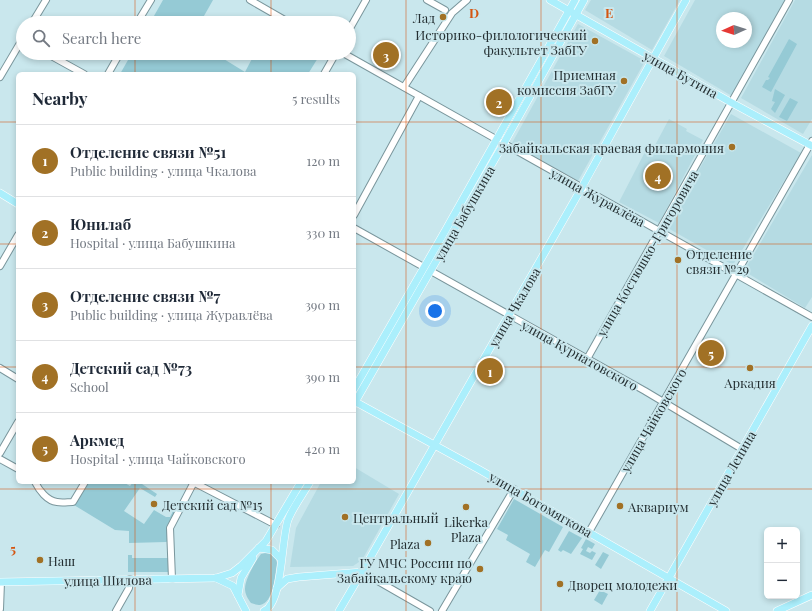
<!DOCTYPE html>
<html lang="en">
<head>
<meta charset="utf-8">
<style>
  :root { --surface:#fff; --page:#f2f2f3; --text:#1f2937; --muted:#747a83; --line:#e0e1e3; --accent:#a17125 }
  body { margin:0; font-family:"Playfair Display",serif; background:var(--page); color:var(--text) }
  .controls { position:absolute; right:12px; bottom:12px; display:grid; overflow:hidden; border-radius:6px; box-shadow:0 2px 6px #0003 }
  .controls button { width:36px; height:36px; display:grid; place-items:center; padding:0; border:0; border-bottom:1px solid var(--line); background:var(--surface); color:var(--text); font:20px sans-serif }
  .compass { position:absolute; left:716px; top:12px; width:36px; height:36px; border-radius:50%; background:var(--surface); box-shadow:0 2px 6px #0003; rotate:267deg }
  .you { position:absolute; left:435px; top:311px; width:14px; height:14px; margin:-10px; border:3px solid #fff; border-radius:50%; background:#1a73e8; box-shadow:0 0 0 6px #1a73e833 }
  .badge { display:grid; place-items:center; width:26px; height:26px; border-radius:50%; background:var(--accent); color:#fff; font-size:13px; font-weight:700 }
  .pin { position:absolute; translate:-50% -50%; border:2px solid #fff; box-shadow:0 1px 4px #0006 }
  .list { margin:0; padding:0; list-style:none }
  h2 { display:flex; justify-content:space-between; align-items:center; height:52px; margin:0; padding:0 16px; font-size:17px }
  h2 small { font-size:13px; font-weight:400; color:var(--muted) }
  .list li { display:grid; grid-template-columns:26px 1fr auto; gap:12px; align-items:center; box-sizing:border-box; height:72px; padding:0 16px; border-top:1px solid var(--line) }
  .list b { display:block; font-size:15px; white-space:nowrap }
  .list p { margin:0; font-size:13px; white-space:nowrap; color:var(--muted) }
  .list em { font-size:13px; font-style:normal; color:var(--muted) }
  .icon { flex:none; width:22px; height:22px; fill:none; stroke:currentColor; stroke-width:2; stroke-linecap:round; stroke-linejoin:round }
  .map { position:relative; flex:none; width:812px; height:611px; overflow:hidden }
  .search { position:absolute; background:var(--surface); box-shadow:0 2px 6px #0003; left:16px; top:16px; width:340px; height:44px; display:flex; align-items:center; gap:10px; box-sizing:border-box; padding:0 14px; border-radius:22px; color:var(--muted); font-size:15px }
  .panel { position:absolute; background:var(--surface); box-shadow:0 2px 6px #0003; left:16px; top:72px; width:340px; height:412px; border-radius:6px }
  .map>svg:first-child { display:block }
  .built { fill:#b5dbe3; fill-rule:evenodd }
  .green { fill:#95cad5 }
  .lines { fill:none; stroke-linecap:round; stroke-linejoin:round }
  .minor-casing { stroke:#7a969c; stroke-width:8 }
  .major-casing { stroke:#fff; stroke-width:8 }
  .minor { stroke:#fff; stroke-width:6 }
  .major { stroke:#abeffc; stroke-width:7 }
  .grid { fill:none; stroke:#d45510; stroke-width:1; stroke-opacity:0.55 }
  .poi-dot { fill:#a17125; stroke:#c9e7ed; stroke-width:1.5 }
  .labels { text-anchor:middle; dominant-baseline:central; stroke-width:4; stroke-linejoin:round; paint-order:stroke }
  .poi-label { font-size:13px; fill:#242f32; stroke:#c9e7ed; text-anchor:end }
  .street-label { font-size:13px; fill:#242f32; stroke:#c9e7ed }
  .grid-label { font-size:13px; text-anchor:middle; font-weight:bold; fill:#d45510; stroke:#c9e7ed; stroke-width:4; stroke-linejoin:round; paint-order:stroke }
</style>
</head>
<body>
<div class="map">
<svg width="812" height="611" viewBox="0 0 812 611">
  <rect width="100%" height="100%" fill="#c9e7ed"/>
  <g class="built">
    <polygon points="591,0 680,0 652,50 585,10"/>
    <path d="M 695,0 L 786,0 L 732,96 L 664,56 ZM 722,18 L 746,18 L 746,42 L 722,42 Z"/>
    <polygon points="795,0 812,0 812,119 803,134 741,98"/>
    <polygon points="578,24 645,61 578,181 512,143"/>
    <polygon points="731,114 801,153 733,265 666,227"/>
    <polygon points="669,119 687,129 686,131 703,140 659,223 619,202 647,148 652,151"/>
    <polygon points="812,155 812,297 805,308 744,271"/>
    <polygon points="354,467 399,494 362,560 353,566 290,567 296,528 321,482 354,482"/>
  </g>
  <g class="green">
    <polygon points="163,0 213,0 200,23 150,23"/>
    <polygon points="568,18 563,29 563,33 505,134 503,133"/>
    <polygon points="789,39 797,44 771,92 762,87 766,80 768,80 770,78 768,77"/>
    <polygon points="132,53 214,53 245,72 255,53 321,53 308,74 120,74"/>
    <polygon points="775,89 785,95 775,113 771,109 775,102 772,101"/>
    <polygon points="790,98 798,102 787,121 779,117"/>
    <polygon points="88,482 123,482 130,486 133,482 139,482 157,494 155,497 140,488 124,511 144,524 154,510 166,517 170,517 176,505 180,506 168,541 166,542 129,543 129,531 115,530 74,505"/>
    <polygon points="514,499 563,527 549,552 545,550 535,567 526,562 530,554 506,540 508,535 497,529"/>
    <polygon points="569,531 582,538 571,554 563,550 561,552 558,550"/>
    <polygon points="586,539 595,544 592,549 588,547 586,551 590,553 592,551 596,553 592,560 580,554 583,549 581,548"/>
    <path d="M 270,552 L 276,559 L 277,563 C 275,574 274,603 260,605 C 258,605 254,604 251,603 C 248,599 245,594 245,589 C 245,579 255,562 261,554 Z"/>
    <polygon points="603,552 609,555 601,569 595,565"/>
    <polygon points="128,555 132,555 132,558 168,558 169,572 128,572"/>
    <polygon points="600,590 608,594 602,605 594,600"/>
  </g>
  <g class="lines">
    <defs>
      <g id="minor">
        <polyline points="250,0 290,23"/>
        <polyline points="427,0 445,10"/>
        <polyline points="32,23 46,0"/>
        <polyline points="137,23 151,0"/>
        <polyline points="349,30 366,0"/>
        <polyline points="46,53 84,74"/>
        <polyline points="343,53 812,317"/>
        <polyline points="108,74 120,53"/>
        <polyline points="324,74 336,53"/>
        <polyline points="0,77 23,38"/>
        <polyline points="404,87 452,13 467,0"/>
        <polyline points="354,215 419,96"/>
        <polyline points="354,228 645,391 742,449"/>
        <polyline points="0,266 18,235"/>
        <polyline points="587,359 789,0"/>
        <polyline points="0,368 18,379"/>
        <polyline points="0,453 18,422"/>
        <polyline points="0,459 18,469"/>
        <path d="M 35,482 C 39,490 47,501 57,502 C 62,503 68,502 73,502 L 85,482"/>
        <polyline points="193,482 276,525"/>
        <polyline points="589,532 812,141"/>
        <polyline points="362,572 430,611"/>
        <polyline points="172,579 170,528 194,482"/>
        <polyline points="0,609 1,582"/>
        <polyline points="116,611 129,588 130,579"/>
        <polyline points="442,611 514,489"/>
      </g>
      <g id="major">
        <polyline points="550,0 732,103 812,146"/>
        <polyline points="0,193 18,204"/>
        <polyline points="354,389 445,231 575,0"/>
        <polyline points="354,401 480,470 726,611"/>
        <polyline points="354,404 504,143 584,0"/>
        <polyline points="259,548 272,550 281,559"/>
        <polyline points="216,578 233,586 246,611"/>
        <polyline points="0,582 216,578 232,573 241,566 266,541 301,482"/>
        <polyline points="277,588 287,579 299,577 362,572"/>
        <polyline points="238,595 241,578 253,558"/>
        <path d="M 264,611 C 283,603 281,540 288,520 C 293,507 303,494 310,482"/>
        <path d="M 339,611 L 362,572 C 434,447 506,322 577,196 C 613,131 649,65 686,0"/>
        <polyline points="650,611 812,326"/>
        <polyline points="777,611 812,595"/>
      </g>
    </defs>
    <use href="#minor" class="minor-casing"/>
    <use href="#major" class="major-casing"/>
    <use href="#minor" class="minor"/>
    <use href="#major" class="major"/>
  </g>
  <path class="grid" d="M 135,0 L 135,23M 271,0 L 271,23M 406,0 L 406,611M 541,0 L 541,611M 677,0 L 677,611M 135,53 L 135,74M 271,53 L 271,74M 0,122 L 18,122M 354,122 L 812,122M 0,244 L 18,244M 354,244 L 812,244M 0,367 L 18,367M 354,367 L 812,367M 135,482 L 135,611M 271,482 L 271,611M 0,489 L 812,489"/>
  <g class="poi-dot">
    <circle cx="443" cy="17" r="4"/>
    <circle cx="595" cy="41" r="4"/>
    <circle cx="624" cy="81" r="4"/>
    <circle cx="732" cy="147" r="4"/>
    <circle cx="678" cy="260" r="4"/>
    <circle cx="750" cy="368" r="4"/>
    <circle cx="154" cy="504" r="4"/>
    <circle cx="620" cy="506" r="4"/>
    <circle cx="466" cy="507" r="4"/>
    <circle cx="345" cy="517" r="4"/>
    <circle cx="428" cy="543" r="4"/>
    <circle cx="40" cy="560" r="4"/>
    <circle cx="480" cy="569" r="4"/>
    <circle cx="560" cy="584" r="4"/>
  </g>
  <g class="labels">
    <g class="poi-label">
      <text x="435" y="17">Лад</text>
      <text x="587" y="34">Историко-филологический<tspan x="587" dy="15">факультет ЗабГУ</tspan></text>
      <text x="616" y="74">Приемная<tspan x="616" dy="15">комиссия ЗабГУ</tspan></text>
      <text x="724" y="147">Забайкальская краевая филармония</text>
      <text x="686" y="253" text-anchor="start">Отделение<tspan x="686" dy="15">связи №29</tspan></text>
      <text x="750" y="382" text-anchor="middle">Аркадия</text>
      <text x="162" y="504" text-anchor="start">Детский сад №15</text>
      <text x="628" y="506" text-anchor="start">Аквариум</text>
      <text x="353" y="517" text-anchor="start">Центральный</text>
      <text x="466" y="521" text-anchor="middle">Likerka<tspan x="466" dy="15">Plaza</tspan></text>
      <text x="420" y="543">Plaza</text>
      <text x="48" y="560" text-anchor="start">Наш</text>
      <text x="472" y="562">ГУ МЧС России по<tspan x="472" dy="15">Забайкальскому краю</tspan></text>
      <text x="568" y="584" text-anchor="start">Дворец молодежи</text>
    </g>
    <g class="street-label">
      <text transform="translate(681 74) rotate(29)">улица Бутина</text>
      <text transform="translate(598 197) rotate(29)">улица Журавлёва</text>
      <text transform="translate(464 213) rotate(-60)">улица Бабушкина</text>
      <text transform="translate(647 253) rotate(-60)">улица Костюшко-Григоровича</text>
      <text transform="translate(514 307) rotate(-60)">улица Чкалова</text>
      <text transform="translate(580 355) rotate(29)">улица Курнатовского</text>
      <text transform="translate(653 420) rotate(-60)">улица Чайковского</text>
      <text transform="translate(731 468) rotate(-60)">улица Ленина</text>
      <text transform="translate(541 504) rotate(30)">улица Богомягкова</text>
      <text transform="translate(108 580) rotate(-1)">улица Шилова</text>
    </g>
  </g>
  <g class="grid-label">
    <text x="474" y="18">D</text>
    <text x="609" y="18">E</text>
    <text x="13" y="554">5</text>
  </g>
</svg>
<div class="controls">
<button>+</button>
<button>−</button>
</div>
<svg class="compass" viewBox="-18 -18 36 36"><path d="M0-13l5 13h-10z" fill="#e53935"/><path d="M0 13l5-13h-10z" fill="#747a83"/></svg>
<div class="you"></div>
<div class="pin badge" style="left:490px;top:371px">1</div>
<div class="pin badge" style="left:499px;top:102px">2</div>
<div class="pin badge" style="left:386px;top:55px">3</div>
<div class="pin badge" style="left:658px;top:176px">4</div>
<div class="pin badge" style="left:711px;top:353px">5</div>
<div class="search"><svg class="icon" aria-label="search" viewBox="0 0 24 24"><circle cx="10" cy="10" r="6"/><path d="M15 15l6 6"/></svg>Search here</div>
<section class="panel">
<h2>Nearby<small>5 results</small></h2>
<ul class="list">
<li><span class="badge">1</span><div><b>Отделение связи №51</b><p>Public building · улица Чкалова</p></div><em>120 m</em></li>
<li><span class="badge">2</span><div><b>Юнилаб</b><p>Hospital · улица Бабушкина</p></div><em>330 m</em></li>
<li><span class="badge">3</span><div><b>Отделение связи №7</b><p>Public building · улица Журавлёва</p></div><em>390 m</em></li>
<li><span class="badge">4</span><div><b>Детский сад №73</b><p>School</p></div><em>390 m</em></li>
<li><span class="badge">5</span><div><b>Аркмед</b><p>Hospital · улица Чайковского</p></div><em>420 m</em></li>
</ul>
</section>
</div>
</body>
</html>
